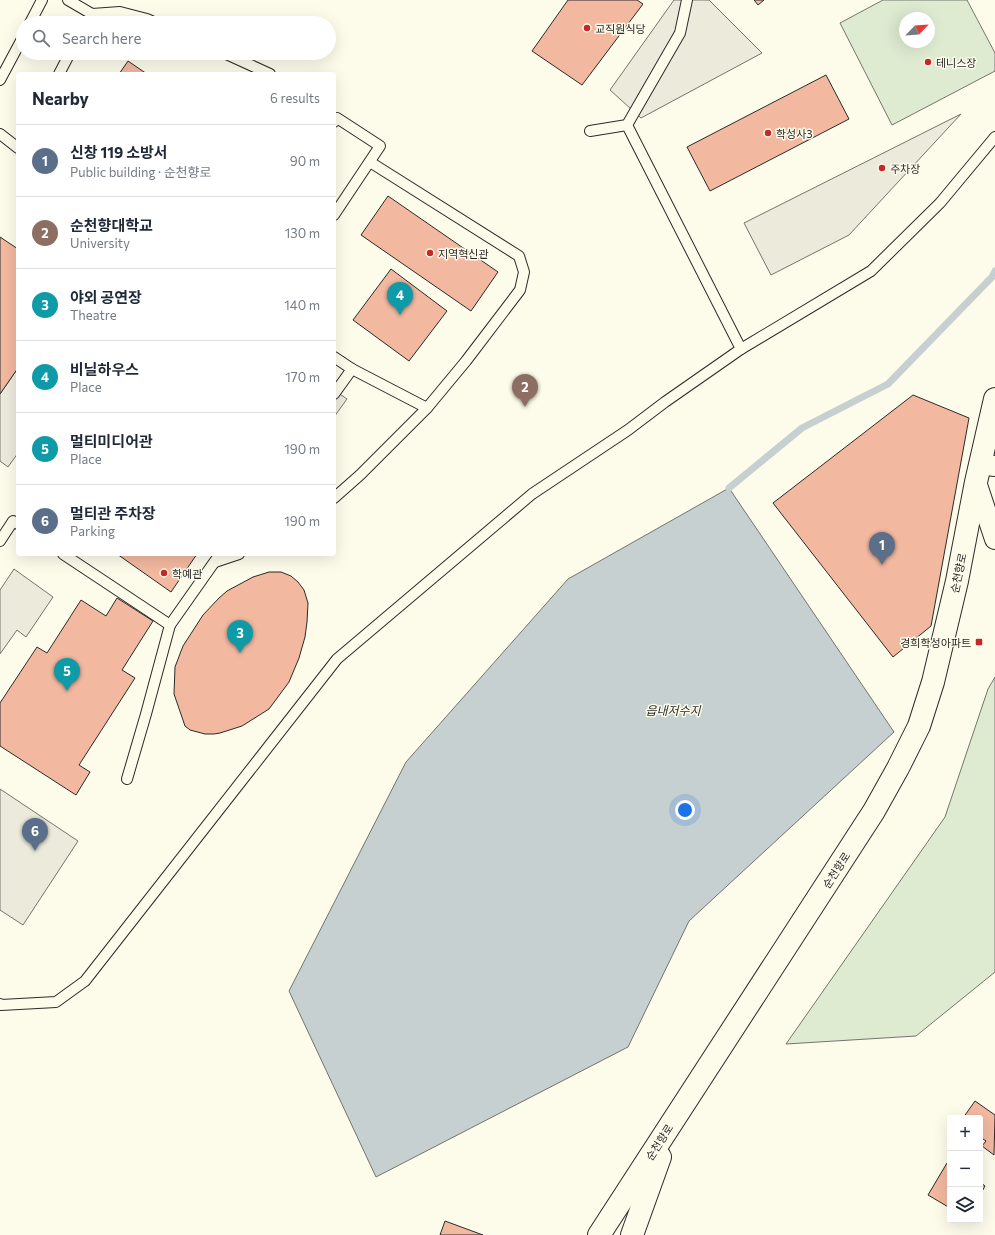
<!DOCTYPE html>
<html lang="en">
<head>
<meta charset="utf-8">
<style>
  :root { --surface:#fff; --page:#f2f2f3; --text:#1f2937; --muted:#747a83; --line:#e0e1e3; --accent:#0b8043 }
  body { margin:0; font-family:Commissioner,"Noto Sans KR",sans-serif; background:var(--page); color:var(--text) }
  .controls { position:absolute; right:12px; bottom:12px; display:grid; overflow:hidden; border-radius:4px; box-shadow:0 4px 16px #0002 }
  .controls button { width:36px; height:36px; display:grid; place-items:center; padding:0; border:0; border-bottom:1px solid var(--line); background:var(--surface); color:var(--text); font:20px sans-serif }
  .compass { position:absolute; left:899px; top:12px; width:36px; height:36px; border-radius:50%; background:var(--surface); box-shadow:0 4px 16px #0002; rotate:65deg }
  .you { position:absolute; left:685px; top:810px; width:14px; height:14px; margin:-10px; border:3px solid #fff; border-radius:50%; background:#1a73e8; box-shadow:0 0 0 6px #1a73e833 }
  .badge { display:grid; place-items:center; width:26px; height:26px; border-radius:50%; background:var(--accent); color:#fff; font-size:13px; font-weight:700 }
  .pin { position:absolute; translate:-50% -33px; filter:drop-shadow(0 1px 2px #0008) }
  .pin::after { content:''; position:absolute; top:21px; width:14px; height:12px; background:inherit; clip-path:polygon(0 0,100% 0,50% 100%) }
  .list { margin:0; padding:0; list-style:none }
  h2 { display:flex; justify-content:space-between; align-items:center; height:52px; margin:0; padding:0 16px; font-size:17px }
  h2 small { font-size:13px; font-weight:400; color:var(--muted) }
  .list li { display:grid; grid-template-columns:26px 1fr auto; gap:12px; align-items:center; box-sizing:border-box; height:72px; padding:0 16px; border-top:1px solid var(--line) }
  .list b { display:block; font-size:15px; white-space:nowrap }
  .list p { margin:0; font-size:13px; white-space:nowrap; color:var(--muted) }
  .list em { font-size:13px; font-style:normal; color:var(--muted) }
  .icon { flex:none; width:22px; height:22px; fill:none; stroke:currentColor; stroke-width:2; stroke-linecap:round; stroke-linejoin:round }
  .map { position:relative; flex:none; width:995px; height:1235px; overflow:hidden }
  .search { position:absolute; background:var(--surface); box-shadow:0 4px 16px #0002; left:16px; top:16px; width:320px; height:44px; display:flex; align-items:center; gap:10px; box-sizing:border-box; padding:0 14px; border-radius:22px; color:var(--muted); font-size:15px }
  .panel { position:absolute; background:var(--surface); box-shadow:0 4px 16px #0002; left:16px; top:72px; width:320px; height:484px; border-radius:4px }
  .map>svg:first-child { display:block }
  .green { fill:#deebd1; stroke:#74746e; fill-rule:evenodd }
  .parking { fill:#eceadb; stroke:#74746e }
  .water { fill:#c7d0d0; stroke:#74746e }
  .lines { fill:none; stroke-linecap:round; stroke-linejoin:round }
  .stream { stroke:#c7d0d0; stroke-width:7 }
  .building { fill:#f2b8a0; stroke:#2b2b2b }
  .lane-casing { stroke:#2b2b2b; stroke-width:12 }
  .street-casing { stroke:#2b2b2b; stroke-width:22 }
  .secondary-casing { stroke:#2b2b2b; stroke-width:24 }
  .lane { stroke:#fdfbea; stroke-width:10 }
  .street { stroke:#fdfbea; stroke-width:20 }
  .secondary { stroke:#fdfbea; stroke-width:22 }
  .poi-dot { fill:#c62828; stroke:#fdfbea; stroke-width:1.5 }
  .labels { text-anchor:middle; dominant-baseline:central; stroke-width:3; stroke-linejoin:round; paint-order:stroke }
  .poi-label { font-size:11px; fill:#2b2b2b; stroke:#fdfbea; text-anchor:start }
  .street-label { font-size:11px; fill:#2b2b2b; stroke:#fdfbea }
  .water-label { font-size:12px; font-style:italic; fill:#2b2b2b; stroke:#fdfbea }
</style>
</head>
<body>
<div class="map">
<svg width="995" height="1235" viewBox="0 0 995 1235">
  <rect width="100%" height="100%" fill="#fdfbea"/>
  <g class="green">
    <path d="M 883,0 L 967,0 L 995,53 L 995,71 L 892,125 L 840,23 ZM 905,18 L 929,18 L 929,42 L 905,42 Z"/>
    <polygon points="995,677 995,972 916,1036 786,1044 945,817 988,689"/>
  </g>
  <g class="parking">
    <polygon points="674,0 709,0 762,53 641,118 610,90"/>
    <polygon points="961,114 849,235 771,275 744,223"/>
    <polygon points="18,368 18,453 8,467 0,461 0,394"/>
    <polygon points="334,390 347,399 334,417"/>
    <polygon points="14,569 53,597 26,637 17,630 0,654 0,590"/>
    <polygon points="0,789 78,841 23,925 0,910"/>
  </g>
  <polygon class="water" points="729,488 894,732 689,921 628,1047 376,1177 289,991 406,762 568,579"/>
  <g class="lines">
    <polyline class="stream" points="729,488 802,428 888,384 992,277 995,271"/>
  </g>
  <g class="building">
    <polygon points="568,0 637,0 643,4 582,85 532,51"/>
    <polygon points="754,0 764,0 758,5"/>
    <polygon points="128,61 147,74 119,74"/>
    <polygon points="826,75 849,119 710,191 687,147"/>
    <polygon points="388,196 498,272 471,311 361,235"/>
    <polygon points="0,237 18,249 18,368 0,394"/>
    <polygon points="391,269 447,311 409,361 353,320"/>
    <polygon points="913,395 969,418 931,626 893,657 773,503"/>
    <polygon points="117,554 197,554 171,592"/>
    <polygon points="269,572 281,572 291,576 298,582 304,590 308,603 307,622 305,637 299,658 289,682 269,709 242,726 220,733 214,734 205,734 190,730 185,726 174,694 175,667 183,646 203,615 219,598 227,591 253,577"/>
    <polygon points="117,598 153,621 122,670 135,678 79,765 90,772 76,795 0,746 0,703 37,647 47,653 81,600 106,616"/>
    <polygon points="975,1101 995,1115 994,1155 982,1146 986,1141 980,1137 980,1118 963,1118"/>
    <polygon points="947,1163 950,1165 950,1208 928,1195"/>
    <polygon points="980,1182 985,1186 980,1195"/>
    <polygon points="445,1221 483,1235 440,1235"/>
  </g>
  <g class="lines">
    <defs>
      <g id="lane">
        <polyline points="68,0 92,14 87,23"/>
        <polyline points="92,14 120,12 147,19 156,23"/>
        <polyline points="30,23 42,0"/>
        <polyline points="224,53 270,74"/>
        <polyline points="59,74 70,53"/>
        <polyline points="0,80 23,37"/>
        <polyline points="334,122 337,118 380,146 334,215"/>
        <polyline points="627,125 741,349"/>
        <polyline points="590,131 627,125 680,33 687,0"/>
        <polyline points="0,134 18,148"/>
        <polyline points="370,162 519,256 524,272 520,290 466,361 427,408"/>
        <polyline points="334,357 352,369"/>
        <polyline points="334,394 352,369 427,408 360,475 334,498"/>
        <polyline points="0,541 13,521 18,524"/>
        <polyline points="63,554 170,625 146,714 127,779"/>
        <polyline points="215,562 239,554"/>
        <polyline points="170,625 220,554"/>
        <polyline points="0,1004 1,1005 56,1002 85,981 337,659 532,494 628,430 665,402 741,349 871,271 940,203 995,137"/>
      </g>
      <g id="street">
        <polyline points="980,464 995,466"/>
        <polyline points="976,482 995,539"/>
      </g>
      <g id="secondary">
        <polyline points="599,1235 874,811 898,768 919,726 933,682 957,581 976,482 995,399"/>
        <polyline points="632,1235 660,1157"/>
      </g>
    </defs>
    <use href="#lane" class="lane-casing"/>
    <use href="#street" class="street-casing"/>
    <use href="#secondary" class="secondary-casing"/>
    <use href="#lane" class="lane"/>
    <use href="#street" class="street"/>
    <use href="#secondary" class="secondary"/>
  </g>
  <g class="poi-dot">
    <circle cx="587" cy="28" r="4"/>
    <circle cx="928" cy="62" r="4"/>
    <circle cx="768" cy="133" r="4"/>
    <circle cx="882" cy="168" r="4"/>
    <circle cx="430" cy="253" r="4"/>
    <circle cx="164" cy="573" r="4"/>
    <rect x="975" y="638" width="8" height="8" rx="2"/>
  </g>
  <g class="labels">
    <g class="poi-label">
      <text x="595" y="28">교직원식당</text>
      <text x="936" y="62">테니스장</text>
      <text x="776" y="133">학성사3</text>
      <text x="890" y="168">주차장</text>
      <text x="438" y="253">지역혁신관</text>
      <text x="172" y="573">학예관</text>
      <text x="971" y="642" text-anchor="end">경희학성아파트</text>
    </g>
    <g class="street-label">
      <text transform="translate(958 573) rotate(-78)">순천향로</text>
      <text transform="translate(836 870) rotate(-57)">순천향로</text>
      <text transform="translate(659 1142) rotate(-57)">순천향로</text>
    </g>
    <g class="water-label">
      <text x="673" y="710">읍내저수지</text>
    </g>
  </g>
</svg>
<div class="controls">
<button>+</button>
<button>−</button>
<button><svg class="icon" aria-label="layers" viewBox="0 0 24 24"><path d="M12 4l9 5-9 5-9-5zM3 14l9 5 9-5"/></svg></button>
</div>
<svg class="compass" viewBox="-18 -18 36 36"><path d="M0-13l5 13h-10z" fill="#e53935"/><path d="M0 13l5-13h-10z" fill="#747a83"/></svg>
<div class="you"></div>
<div class="pin badge" style="left:882px;top:565px;background:#5c6f8a">1</div>
<div class="pin badge" style="left:525px;top:407px;background:#8d6e63">2</div>
<div class="pin badge" style="left:240px;top:653px;background:#0f9aa8">3</div>
<div class="pin badge" style="left:400px;top:315px;background:#0f9aa8">4</div>
<div class="pin badge" style="left:67px;top:691px;background:#0f9aa8">5</div>
<div class="pin badge" style="left:35px;top:851px;background:#5c6f8a">6</div>
<div class="search"><svg class="icon" aria-label="search" viewBox="0 0 24 24"><circle cx="10" cy="10" r="6"/><path d="M15 15l6 6"/></svg>Search here</div>
<section class="panel">
<h2>Nearby<small>6 results</small></h2>
<ul class="list">
<li><span class="badge" style="background:#5c6f8a">1</span><div><b>신창 119 소방서</b><p>Public building · 순천향로</p></div><em>90 m</em></li>
<li><span class="badge" style="background:#8d6e63">2</span><div><b>순천향대학교</b><p>University</p></div><em>130 m</em></li>
<li><span class="badge" style="background:#0f9aa8">3</span><div><b>야외 공연장</b><p>Theatre</p></div><em>140 m</em></li>
<li><span class="badge" style="background:#0f9aa8">4</span><div><b>비닐하우스</b><p>Place</p></div><em>170 m</em></li>
<li><span class="badge" style="background:#0f9aa8">5</span><div><b>멀티미디어관</b><p>Place</p></div><em>190 m</em></li>
<li><span class="badge" style="background:#5c6f8a">6</span><div><b>멀티관 주차장</b><p>Parking</p></div><em>190 m</em></li>
</ul>
</section>
</div>
</body>
</html>
